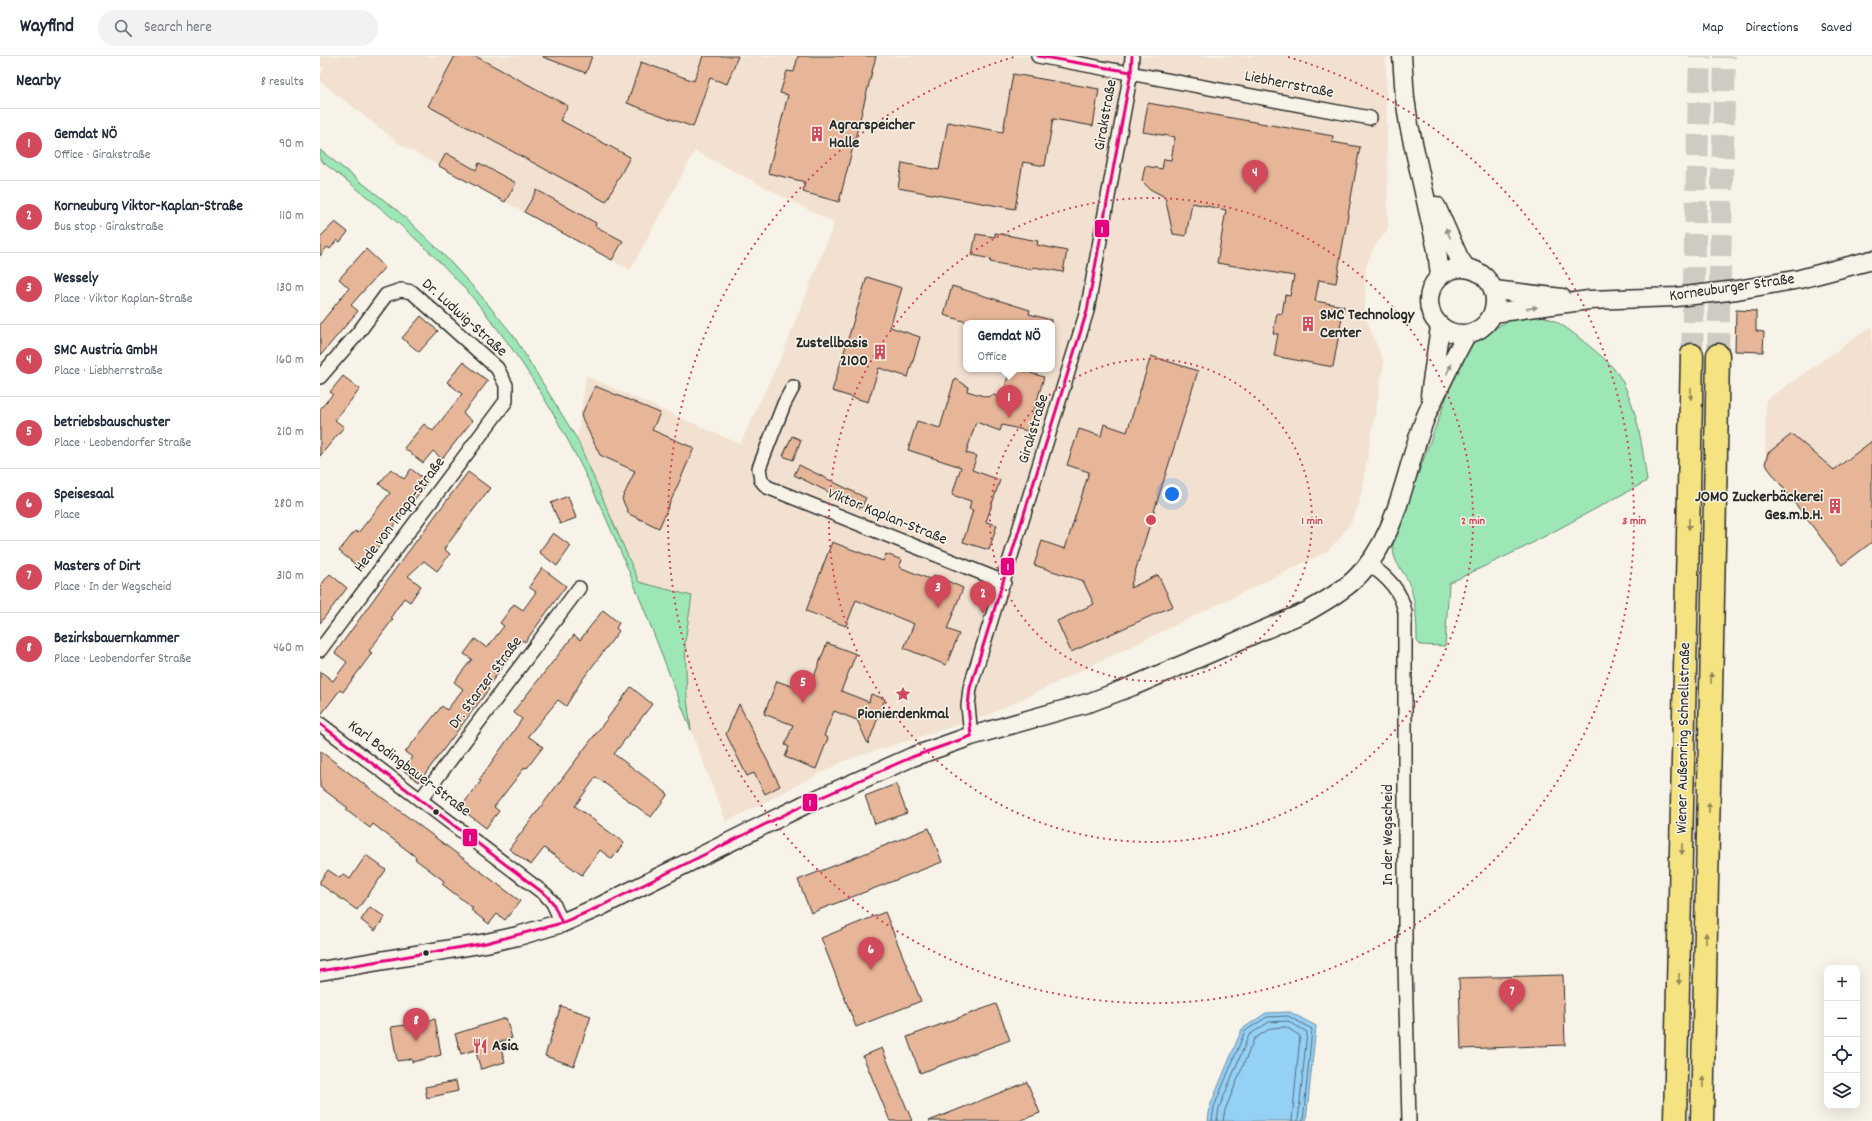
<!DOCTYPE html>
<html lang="en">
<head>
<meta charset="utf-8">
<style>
  :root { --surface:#fff; --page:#f2f2f3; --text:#1f2937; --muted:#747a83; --line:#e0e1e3; --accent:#d1495b }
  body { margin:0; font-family:Dekko,sans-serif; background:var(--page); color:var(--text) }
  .controls { position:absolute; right:12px; bottom:12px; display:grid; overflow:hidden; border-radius:8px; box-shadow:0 4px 16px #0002 }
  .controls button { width:36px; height:36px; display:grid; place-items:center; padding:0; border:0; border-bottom:1px solid var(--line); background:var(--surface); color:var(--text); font:20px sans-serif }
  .you { position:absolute; left:852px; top:438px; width:14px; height:14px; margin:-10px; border:3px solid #fff; border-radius:50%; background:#1a73e8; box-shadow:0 0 0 6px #1a73e833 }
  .badge { display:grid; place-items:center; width:26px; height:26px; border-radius:50%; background:var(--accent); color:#fff; font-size:13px; font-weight:700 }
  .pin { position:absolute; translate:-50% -33px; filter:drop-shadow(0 1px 2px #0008) }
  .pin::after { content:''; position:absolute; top:21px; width:14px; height:12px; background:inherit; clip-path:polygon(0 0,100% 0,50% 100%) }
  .popup { position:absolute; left:643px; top:264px; width:92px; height:52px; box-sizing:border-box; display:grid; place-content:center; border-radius:8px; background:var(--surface); filter:drop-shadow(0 1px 3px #0005); font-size:13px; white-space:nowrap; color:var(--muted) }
  .popup b { font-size:15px; color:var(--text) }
  .popup::after { content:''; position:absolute; left:50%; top:100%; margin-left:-8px; border:8px solid transparent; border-top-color:var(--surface) }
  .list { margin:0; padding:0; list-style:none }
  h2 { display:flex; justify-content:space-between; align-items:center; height:52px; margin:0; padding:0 16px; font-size:17px }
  h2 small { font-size:13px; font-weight:400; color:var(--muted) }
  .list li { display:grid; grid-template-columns:26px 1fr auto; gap:12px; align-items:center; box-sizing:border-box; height:72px; padding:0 16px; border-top:1px solid var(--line) }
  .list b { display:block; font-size:15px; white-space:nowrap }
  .list p { margin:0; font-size:13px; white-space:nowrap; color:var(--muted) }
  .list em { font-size:13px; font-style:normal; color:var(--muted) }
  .icon { flex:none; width:22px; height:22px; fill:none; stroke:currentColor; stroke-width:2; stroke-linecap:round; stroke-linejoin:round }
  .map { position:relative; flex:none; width:1552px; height:1065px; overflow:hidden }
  header { display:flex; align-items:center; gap:24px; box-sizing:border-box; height:56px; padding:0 20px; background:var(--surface); border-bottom:1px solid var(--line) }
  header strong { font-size:19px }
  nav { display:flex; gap:22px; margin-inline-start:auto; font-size:14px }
  .search { width:280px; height:36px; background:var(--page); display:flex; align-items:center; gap:10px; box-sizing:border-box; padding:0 14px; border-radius:22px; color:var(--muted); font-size:15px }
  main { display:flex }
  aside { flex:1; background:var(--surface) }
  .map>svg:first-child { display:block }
  .built { fill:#f2e1d0; fill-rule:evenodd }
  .green { fill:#9de7b6; stroke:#648970 }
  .water { fill:#95d0f5; stroke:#6b8ea4 }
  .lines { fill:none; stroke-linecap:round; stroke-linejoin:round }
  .shore { stroke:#556d7c; stroke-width:1 }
  .building { fill:#e7b698; stroke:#2b2b2b }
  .highway-tunnel { stroke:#cecbc2; stroke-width:22; stroke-dasharray:22 11; stroke-linecap:butt }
  .street-casing { stroke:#2b2b2b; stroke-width:16 }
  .secondary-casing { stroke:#2b2b2b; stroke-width:21 }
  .highway-casing { stroke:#2b2b2b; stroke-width:25 }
  .street { stroke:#f7f3e8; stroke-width:13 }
  .secondary { stroke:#f7f3e8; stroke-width:18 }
  .highway { stroke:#f5e382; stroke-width:22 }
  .bus-1-casing { stroke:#f7f3e8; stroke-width:6 }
  .bus-1 { stroke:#e5007d; stroke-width:3 }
  .oneway { fill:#918f8a }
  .oneway2 { fill:#908756 }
  .ring { fill:none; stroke:#d1495b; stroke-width:2; stroke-dasharray:2 4 }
  .bus-dot { fill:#2b2b2b; stroke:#f7f3e8; stroke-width:1.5 }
  .labels { text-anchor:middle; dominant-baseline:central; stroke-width:3; stroke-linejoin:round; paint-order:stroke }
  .street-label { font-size:16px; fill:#2b2b2b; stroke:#f7f3e8 }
  .poi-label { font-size:16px; font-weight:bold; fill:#2b2b2b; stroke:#f7f3e8; text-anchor:start }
  .centre { fill:#d1495b; stroke:#f7f3e8; stroke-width:2 }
  .ring-label { font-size:12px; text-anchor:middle; font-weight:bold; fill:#d1495b; stroke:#f7f3e8; stroke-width:3; stroke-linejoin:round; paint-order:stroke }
  .line-badge { stroke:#f7f3e8; stroke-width:1.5 }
  .badge-label { font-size:11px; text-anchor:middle; font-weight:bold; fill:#fff }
</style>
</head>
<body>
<header>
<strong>Wayfind</strong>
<div class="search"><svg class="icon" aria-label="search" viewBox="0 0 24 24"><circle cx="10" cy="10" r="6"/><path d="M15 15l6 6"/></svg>Search here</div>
<nav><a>Map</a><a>Directions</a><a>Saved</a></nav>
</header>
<main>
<aside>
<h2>Nearby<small>8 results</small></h2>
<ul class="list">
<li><span class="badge">1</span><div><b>Gemdat NÖ</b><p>Office · Girakstraße</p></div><em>90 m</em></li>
<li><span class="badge">2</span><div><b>Korneuburg Viktor-Kaplan-Straße</b><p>Bus stop · Girakstraße</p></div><em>110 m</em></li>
<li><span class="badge">3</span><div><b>Wessely</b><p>Place · Viktor Kaplan-Straße</p></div><em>130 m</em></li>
<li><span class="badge">4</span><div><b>SMC Austria GmbH</b><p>Place · Liebherrstraße</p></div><em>160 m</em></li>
<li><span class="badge">5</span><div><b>betriebsbauschuster</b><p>Place · Leobendorfer Straße</p></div><em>210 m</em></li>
<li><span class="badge">6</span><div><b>Speisesaal</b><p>Place</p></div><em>280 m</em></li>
<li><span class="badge">7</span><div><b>Masters of Dirt</b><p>Place · In der Wegscheid</p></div><em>310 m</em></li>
<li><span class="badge">8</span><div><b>Bezirksbauernkammer</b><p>Place · Leobendorfer Straße</p></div><em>460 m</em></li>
</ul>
</aside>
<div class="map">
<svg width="1552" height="1065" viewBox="0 0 1552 1065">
  <rect width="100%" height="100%" fill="#f7f3e8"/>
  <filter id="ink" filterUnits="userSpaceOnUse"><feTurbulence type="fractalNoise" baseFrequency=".025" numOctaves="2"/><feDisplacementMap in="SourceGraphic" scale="8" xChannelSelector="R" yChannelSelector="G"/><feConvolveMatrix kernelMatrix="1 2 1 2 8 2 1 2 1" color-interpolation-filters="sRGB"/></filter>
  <g filter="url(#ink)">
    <g class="built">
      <path d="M 0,0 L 1066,0 L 1068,173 L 1053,193 L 1046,211 L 1045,233 L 1045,260 L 1064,307 L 1039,449 L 1031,466 L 1020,482 L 1006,496 L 667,660 L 526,704 L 406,766 L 371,674 L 367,643 L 365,586 L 372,540 L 319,526 L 257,383 L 266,320 L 420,388 L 463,297 L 514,167 L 375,95 L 310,214 L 81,89 L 0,25 L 0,20 L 4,13 L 0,9 ZM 646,267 L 732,267 L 732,313 L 646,313 Z"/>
      <polygon points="1552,270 1552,486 1522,509 1445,408 1446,344"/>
    </g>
    <g class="green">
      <path d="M 0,94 L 78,155 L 120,195 L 157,235 L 193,279 L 257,383 L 319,526 L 372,540 L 365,586 L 367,643 L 371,674 C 315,531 266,386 170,263 C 122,201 62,151 0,104 Z"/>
      <path d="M 1218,259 C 1236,263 1248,273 1262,284 C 1276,296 1292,307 1301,323 C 1318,354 1322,390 1327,425 L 1203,492 L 1129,527 L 1125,590 L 1100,589 L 1097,585 C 1097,567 1096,547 1090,530 C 1083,511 1072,509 1073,486 L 1140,305 L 1150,288 L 1163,283 L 1180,269 L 1195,263 Z"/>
    </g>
    <polygon class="water" points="970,956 996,970 986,1065 888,1065 890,1050 922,973 946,957"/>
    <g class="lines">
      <g class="shore">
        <polyline points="892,1065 894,1051 925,975 947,961 968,960 992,973 983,1065"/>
        <polyline points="897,1065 899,1052 929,979 949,966 968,965 987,976 978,1065"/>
        <polyline points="903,1065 905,1054 934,983 951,972 966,971 980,980 972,1065"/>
      </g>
    </g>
    <g class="building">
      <polygon points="135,0 155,0 248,50 240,64 310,101 286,146 108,50"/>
      <polygon points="223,0 272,0 266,17 223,1"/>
      <polygon points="383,0 418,0 407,28 390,22 373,71 307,47 321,6 374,25"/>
      <polygon points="478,0 556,0 519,146 483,136 485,126 448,117 468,39 460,37 467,15 474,16"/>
      <polygon points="693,18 779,33 773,70 733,63 725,110 703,106 695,153 578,132 582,107 619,114 628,66 683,76"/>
      <polygon points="828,47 1013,80 1012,86 1040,91 1016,227 999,224 995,245 1024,250 1013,311 954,300 958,278 953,278 957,257 962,258 965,239 970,240 974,220 897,207 906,154 872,147 866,180 853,178 845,141 830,133 822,125 825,110 842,113 844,103 851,104 855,81 823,76"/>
      <polygon points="126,97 156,114 159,107 196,127 185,146 119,110"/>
      <polygon points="217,134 276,167 275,170 303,185 292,204 204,156"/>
      <polygon points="15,166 28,176 20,186 17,184 10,193 7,191 0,200 0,181"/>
      <polygon points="675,177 718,185 717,189 747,195 743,216 713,211 713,214 670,206 671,203 652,199 656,178 675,181"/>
      <polygon points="46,193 65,211 31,249 38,255 0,300 0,268 29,232 19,223"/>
      <polygon points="547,221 582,232 570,271 600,281 588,321 559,312 548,346 512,335"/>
      <polygon points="632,230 710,254 709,258 731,264 731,267 650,267 624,259"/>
      <polygon points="1416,254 1436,255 1436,275 1444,276 1443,296 1415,295"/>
      <polygon points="101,260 118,275 99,296 82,282"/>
      <polygon points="831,300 878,315 810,532 838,519 853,550 751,596 737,565 774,548 763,525 714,509 722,485 745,493 769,416 747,409 759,373 781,380 784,368 807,376"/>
      <polygon points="143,306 168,325 143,357 152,365 122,403 113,395 103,407 84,392 104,368 113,375 142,338 127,326"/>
      <polygon points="690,313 697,313 724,321 708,375 682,369 680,375 656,366 646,397 657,400 652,414 680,424 666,466 677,469 669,494 643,486 653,454 649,453 651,445 632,439 641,411 588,394 597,365 620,372 635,322 648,331 647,335 667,341 673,339 682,342"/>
      <polygon points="23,320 40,333 15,364 24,371 0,400 0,353 13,338 10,336"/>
      <polygon points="275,330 340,357 332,374 374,392 339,472 309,458 302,443 315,415 280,399 261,360"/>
      <polygon points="1472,378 1514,414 1552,385 1552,486 1522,509 1445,408 1448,397"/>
      <polygon points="472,380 481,384 473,404 463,400"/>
      <polygon points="479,409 546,442 541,452 474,419"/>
      <polygon points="71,413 84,423 91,413 108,426 41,513 19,495 35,475 38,477 70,437 59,428"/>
      <polygon points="148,416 170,432 124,493 130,498 117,515 104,505 88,520 101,530 90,546 84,542 71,561 73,563 49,595 52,597 23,636 20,634 0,660 0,615 13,625 27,606 15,597 76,512"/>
      <polygon points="248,440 256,462 240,468 231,447"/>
      <polygon points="233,477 251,490 237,510 219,496"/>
      <polygon points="512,486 563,505 566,498 582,504 579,511 612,524 614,519 643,532 627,573 639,578 626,609 584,592 594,568 536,544 526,570 486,555"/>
      <polygon points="222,512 246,530 205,586 202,584 167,632 169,633 99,726 83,714 92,701 85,696 122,650 127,654 143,633 134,626 152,603 144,598 155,583 167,592 184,570 180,567 194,548 203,554 216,536 209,531"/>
      <polygon points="10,518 27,532 0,567 0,530"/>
      <polygon points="283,554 299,567 296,572 299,575 262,624 246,650 238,644 208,680 223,691 207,712 205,711 174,751 179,755 166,772 140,752 161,725 159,724 202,663 193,656 254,579 260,584"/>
      <polygon points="507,587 536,598 521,635 549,646 551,638 565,643 548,688 537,664 514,655 504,680 508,682 496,713 465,701 469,691 465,689 473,669 444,658 457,625 488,636"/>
      <polygon points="311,631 332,648 294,698 348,738 331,761 276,721 255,750 304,787 292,803 280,794 262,819 224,792 211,809 189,793"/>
      <polygon points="419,648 460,730 445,738 434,717 427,720 406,678"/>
      <polygon points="0,695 200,845 185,864 177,858 169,868 151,854 153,852 122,828 124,825 95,803 96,801 53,768 50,772 26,754 28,752 0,731"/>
      <polygon points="576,728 587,757 555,768 545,740"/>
      <polygon points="609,772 622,806 491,857 478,824"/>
      <polygon points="46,799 66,814 37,854 0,828 0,825 8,814 20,822 23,818 30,823"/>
      <polygon points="50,851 65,861 55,875 41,864"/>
      <polygon points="565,856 601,945 536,971 501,882"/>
      <polygon points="1243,919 1245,989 1141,993 1139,922"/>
      <polygon points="676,948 690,984 600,1017 587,981"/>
      <polygon points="241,950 271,960 254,1010 225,1000"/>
      <polygon points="98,961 99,966 115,963 121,999 92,1006 92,1003 77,1005 71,971 86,969 85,963"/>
      <polygon points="186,962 192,982 179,986 185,1006 161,1013 155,994 141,998 135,978"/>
      <polygon points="562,992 592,1065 570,1065 543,1000"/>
      <polygon points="136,1025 138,1035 107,1042 105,1031"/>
      <polygon points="707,1026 720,1057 699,1065 609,1065"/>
    </g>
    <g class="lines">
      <g class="highway-tunnel">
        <polyline points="1372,299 1380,0"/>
        <polyline points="1398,299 1405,0"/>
      </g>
      <defs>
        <g id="street">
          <polyline points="718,0 1050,62"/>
          <polyline points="0,321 38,277 66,239 81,234 92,236 177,312 186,329 186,345 0,594"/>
          <polyline points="473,331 464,348 439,412 441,424 447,431 684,526"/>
          <path d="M 1049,508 C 1067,521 1081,534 1085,556 L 1085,909 L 1089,1065"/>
          <polyline points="0,668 226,839 233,847 242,867"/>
          <polyline points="651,680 648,650 650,632 767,255 811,16 812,0"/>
          <polyline points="101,743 259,532"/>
        </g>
        <g id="secondary">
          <polyline points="1082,0 1085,42 1089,69 1117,194 1120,220"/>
          <polyline points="1116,150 1139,202 1146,212"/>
          <circle cx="1142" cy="245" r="33"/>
          <polyline points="1174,234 1242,242"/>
          <polyline points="1173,257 1269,244 1356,241 1417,234 1480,223 1552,204"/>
          <polyline points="1110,339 1120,271"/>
          <path d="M 0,915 L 166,887 L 198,880 L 242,867 L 279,851 L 484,749 L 592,701 L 651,680 L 771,646 L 813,630 L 988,555 C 1004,546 1021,536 1035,523 C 1080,480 1084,414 1106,360 C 1118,333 1132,305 1146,279"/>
        </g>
        <g id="highway">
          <polyline points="1355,1065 1372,299"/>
          <polyline points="1382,1065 1398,299"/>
        </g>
      </defs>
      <use href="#street" class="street-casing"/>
      <use href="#secondary" class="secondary-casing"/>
      <use href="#highway" class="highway-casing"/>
      <use href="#street" class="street"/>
      <use href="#secondary" class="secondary"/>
      <use href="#highway" class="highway"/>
      <defs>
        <g id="bus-1">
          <polyline points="718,0 811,16"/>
          <polyline points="0,668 226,839 233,847 242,867"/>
          <polyline points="651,680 648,650 650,632 767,255 811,16 812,0"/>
          <polyline points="0,915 166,887 242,867 279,851 484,749 592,701 651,680"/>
        </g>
      </defs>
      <use href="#bus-1" class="bus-1-casing"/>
      <use href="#bus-1" class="bus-1"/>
    </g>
    <defs><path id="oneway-solid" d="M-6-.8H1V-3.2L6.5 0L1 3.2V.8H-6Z"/></defs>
    <g class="oneway">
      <use href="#oneway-solid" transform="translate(1128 177) rotate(-115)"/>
      <use href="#oneway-solid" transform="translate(1212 252) rotate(-8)"/>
      <use href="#oneway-solid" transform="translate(1129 313) rotate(-65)"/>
    </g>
    <g class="oneway2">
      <use href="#oneway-solid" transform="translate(1371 338) rotate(91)"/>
      <use href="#oneway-solid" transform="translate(1369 468) rotate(91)"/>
      <use href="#oneway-solid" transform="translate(1391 622) rotate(-89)"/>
      <use href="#oneway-solid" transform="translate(1389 752) rotate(-89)"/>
      <use href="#oneway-solid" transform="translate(1362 793) rotate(91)"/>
      <use href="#oneway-solid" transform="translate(1386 882) rotate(-89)"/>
      <use href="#oneway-solid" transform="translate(1359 923) rotate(91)"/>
      <use href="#oneway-solid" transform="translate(1383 1026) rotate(-89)"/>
    </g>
  </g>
  <g class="ring">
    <circle cx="831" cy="464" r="161"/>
    <circle cx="831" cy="464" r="322"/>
    <path d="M968 1A483 483 0 1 1 694 1"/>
  </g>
  <defs>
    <symbol id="building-bare" viewBox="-9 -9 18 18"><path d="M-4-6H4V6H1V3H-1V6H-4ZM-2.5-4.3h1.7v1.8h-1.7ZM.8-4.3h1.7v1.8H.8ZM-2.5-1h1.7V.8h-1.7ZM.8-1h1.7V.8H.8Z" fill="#d1495b" stroke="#f7f3e8" stroke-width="2.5" paint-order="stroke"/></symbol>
    <symbol id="sight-bare" viewBox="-9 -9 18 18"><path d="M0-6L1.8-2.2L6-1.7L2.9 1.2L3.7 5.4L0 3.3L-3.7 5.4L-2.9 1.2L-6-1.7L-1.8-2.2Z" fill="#d1495b" stroke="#f7f3e8" stroke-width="2.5" paint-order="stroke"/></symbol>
    <symbol id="restaurant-bare" viewBox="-9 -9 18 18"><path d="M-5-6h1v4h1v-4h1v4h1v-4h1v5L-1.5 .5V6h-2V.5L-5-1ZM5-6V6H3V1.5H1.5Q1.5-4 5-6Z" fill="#d1495b" stroke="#f7f3e8" stroke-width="2.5" paint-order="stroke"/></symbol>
  </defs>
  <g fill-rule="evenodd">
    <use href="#building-bare" x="486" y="67" width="22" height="22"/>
    <use href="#building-bare" x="977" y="257" width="22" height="22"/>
    <use href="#building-bare" x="549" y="285" width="22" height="22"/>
    <use href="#building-bare" x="1504" y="439" width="22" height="22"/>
    <use href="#sight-bare" x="572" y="627" width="22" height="22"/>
    <use href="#restaurant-bare" x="149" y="979" width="22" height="22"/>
  </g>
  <g class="bus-dot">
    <circle cx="116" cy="756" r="3.5"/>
    <circle cx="106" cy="897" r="3.5"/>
  </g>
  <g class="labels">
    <g class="street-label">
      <text transform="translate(969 29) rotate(11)">Liebherrstraße</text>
      <text transform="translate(786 59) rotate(-80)">Girakstraße</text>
      <text transform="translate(1412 232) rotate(-8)">Korneuburger Straße</text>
      <text transform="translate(144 262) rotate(42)">Dr. Ludwig-Straße</text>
      <text transform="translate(714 373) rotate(-73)">Girakstraße</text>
      <text transform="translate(80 459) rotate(-53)">Hede von Trapp-Straße</text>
      <text transform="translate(567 461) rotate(22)">Viktor Kaplan-Straße</text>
      <text transform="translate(166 627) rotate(-53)">Dr. Starzer Straße</text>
      <text transform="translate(1364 682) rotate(-89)">Wiener Außenring Schnellstraße</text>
      <text transform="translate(89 713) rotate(37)">Karl Bodingbauer-Straße</text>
      <text transform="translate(1068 779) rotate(-90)">In der Wegscheid</text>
    </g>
    <g class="poi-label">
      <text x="509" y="69">Agrarspeicher<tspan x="509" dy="18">Halle</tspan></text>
      <text x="1000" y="259">SMC Technology<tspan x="1000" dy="18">Center</tspan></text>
      <text x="548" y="287" text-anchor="end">Zustellbasis<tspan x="548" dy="18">2100</tspan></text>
      <text x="1503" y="441" text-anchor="end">JOMO Zuckerbäckerei<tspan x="1503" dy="18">Ges.m.b.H.</tspan></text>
      <text x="583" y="658" text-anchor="middle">Pionierdenkmal</text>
      <text x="172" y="990">Asia</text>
    </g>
  </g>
  <circle cx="831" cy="464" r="6" class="centre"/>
  <g class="ring-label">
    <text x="992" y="468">1 min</text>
    <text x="1153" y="468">2 min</text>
    <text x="1314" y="468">3 min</text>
  </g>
  <g class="line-badge">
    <rect x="774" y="163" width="16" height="19" rx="4" fill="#e5007d"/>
    <rect x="680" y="501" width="15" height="19" rx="4" fill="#e5007d"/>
    <rect x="482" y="737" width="16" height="19" rx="4" fill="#e5007d"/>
    <rect x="142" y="772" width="16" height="19" rx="4" fill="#e5007d"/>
  </g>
  <g class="badge-label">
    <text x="782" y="177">1</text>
    <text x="688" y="514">1</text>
    <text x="490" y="750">1</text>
    <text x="150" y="785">1</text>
  </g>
</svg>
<div class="controls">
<button>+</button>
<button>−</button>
<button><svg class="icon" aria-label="locate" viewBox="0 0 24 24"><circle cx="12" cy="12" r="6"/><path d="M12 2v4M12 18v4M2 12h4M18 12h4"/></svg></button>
<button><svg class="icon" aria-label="layers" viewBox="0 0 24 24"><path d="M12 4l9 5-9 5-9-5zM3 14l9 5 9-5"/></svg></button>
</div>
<div class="you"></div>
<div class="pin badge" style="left:689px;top:362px">1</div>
<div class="popup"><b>Gemdat NÖ</b>Office</div>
<div class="pin badge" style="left:663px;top:558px">2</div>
<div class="pin badge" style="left:618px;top:552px">3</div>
<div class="pin badge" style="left:935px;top:137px">4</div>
<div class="pin badge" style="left:483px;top:647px">5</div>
<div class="pin badge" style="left:551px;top:914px">6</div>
<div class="pin badge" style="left:1192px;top:956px">7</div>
<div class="pin badge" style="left:96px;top:985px">8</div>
</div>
</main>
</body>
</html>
